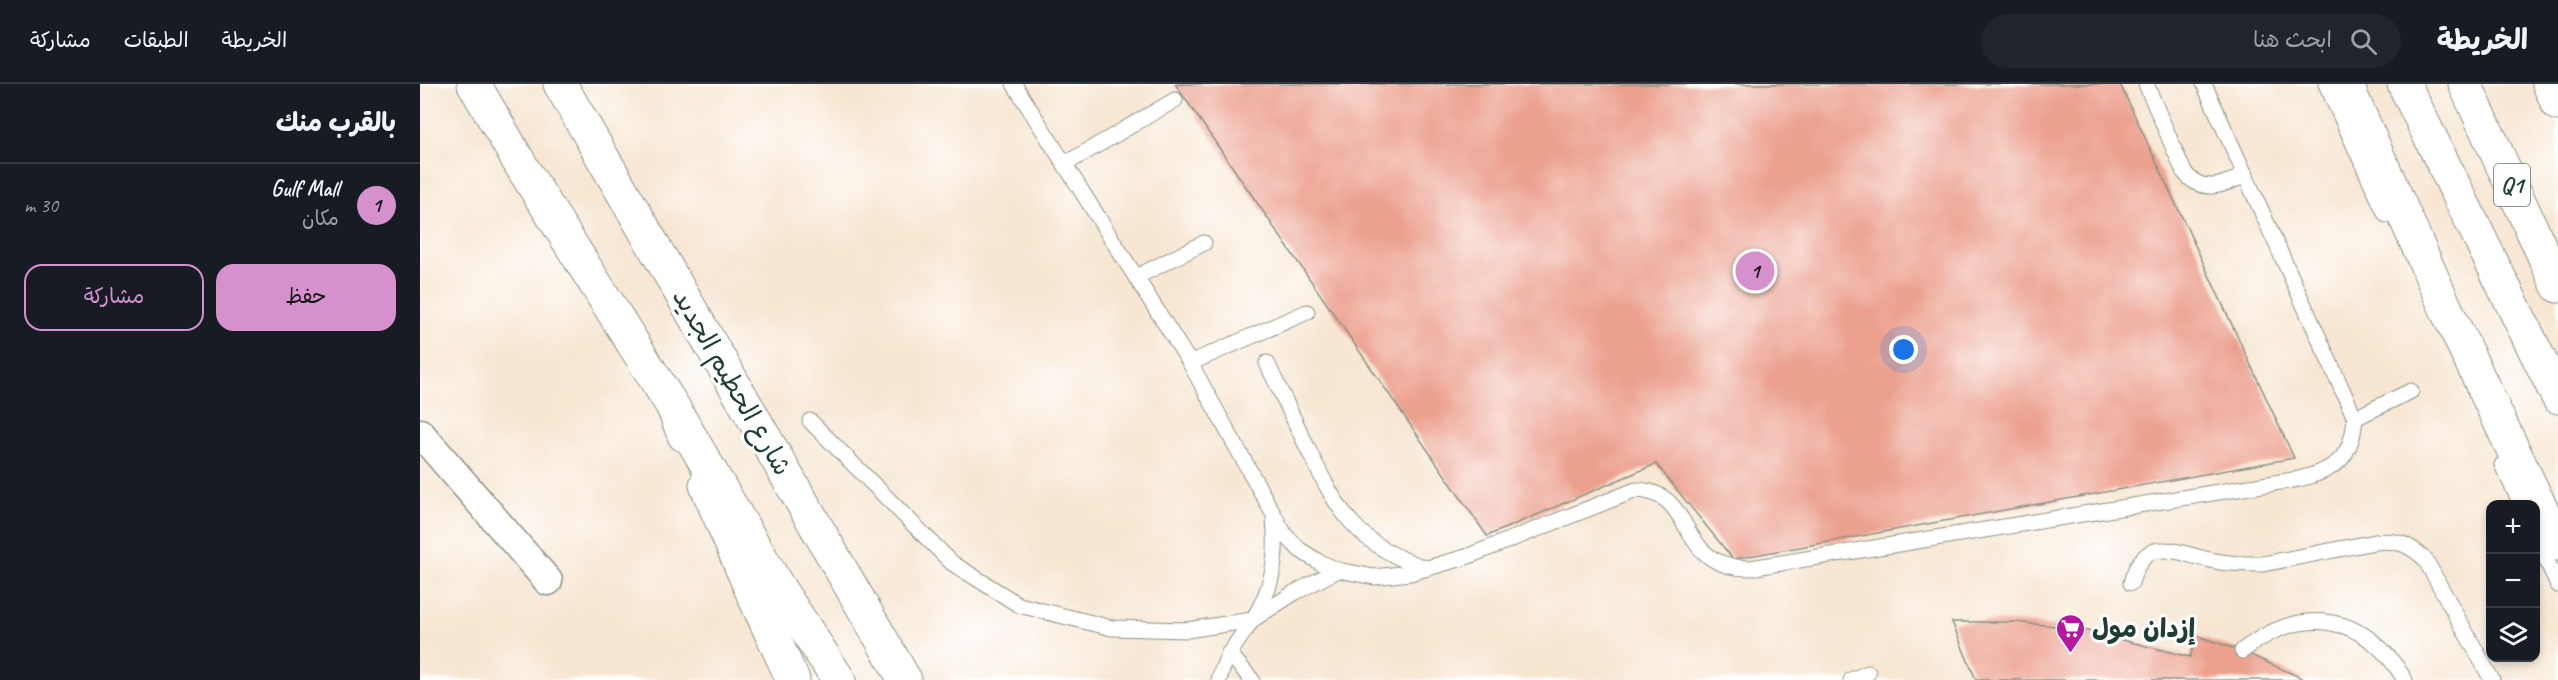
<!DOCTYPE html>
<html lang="ar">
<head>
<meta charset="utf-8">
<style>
  :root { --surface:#171b24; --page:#20242c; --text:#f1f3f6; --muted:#9ea1a6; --line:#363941; --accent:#d690ce }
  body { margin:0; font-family:Caveat,"Playpen Sans Arabic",sans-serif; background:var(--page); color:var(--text); direction:rtl }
  .controls { position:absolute; right:18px; bottom:18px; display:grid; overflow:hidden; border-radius:12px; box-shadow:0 3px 9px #0003 }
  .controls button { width:54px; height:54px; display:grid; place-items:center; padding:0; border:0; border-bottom:2px solid var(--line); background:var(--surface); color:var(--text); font:30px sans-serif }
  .you { position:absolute; left:1484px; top:266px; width:21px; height:21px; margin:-15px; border:4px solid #fff; border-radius:50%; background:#1a73e8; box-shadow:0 0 0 9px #1a73e833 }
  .badge { display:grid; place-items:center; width:39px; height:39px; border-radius:50%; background:var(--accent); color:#111; font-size:20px; font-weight:700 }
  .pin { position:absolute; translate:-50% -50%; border:3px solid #fff; box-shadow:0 2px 6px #0006 }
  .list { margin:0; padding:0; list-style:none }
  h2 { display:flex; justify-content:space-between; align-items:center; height:78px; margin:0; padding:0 24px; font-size:26px }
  h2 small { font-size:20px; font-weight:400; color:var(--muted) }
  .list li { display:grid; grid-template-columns:39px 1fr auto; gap:18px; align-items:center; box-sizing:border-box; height:84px; padding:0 24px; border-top:2px solid var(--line) }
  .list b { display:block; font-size:22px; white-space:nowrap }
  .list p { margin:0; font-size:20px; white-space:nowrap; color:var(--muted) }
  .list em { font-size:20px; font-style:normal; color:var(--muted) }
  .actions { display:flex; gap:12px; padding:18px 24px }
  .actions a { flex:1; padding:14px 0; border:2px solid var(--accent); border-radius:18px; text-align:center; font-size:21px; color:var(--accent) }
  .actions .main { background:var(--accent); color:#111 }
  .icon { flex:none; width:33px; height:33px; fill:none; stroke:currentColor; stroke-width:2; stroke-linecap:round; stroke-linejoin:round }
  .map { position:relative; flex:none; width:2138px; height:596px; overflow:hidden; direction:ltr }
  header { display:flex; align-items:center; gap:36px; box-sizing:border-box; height:84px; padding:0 30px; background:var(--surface); border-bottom:2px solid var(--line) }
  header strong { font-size:28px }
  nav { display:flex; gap:33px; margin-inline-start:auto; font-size:21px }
  .search { width:420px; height:54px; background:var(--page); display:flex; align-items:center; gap:15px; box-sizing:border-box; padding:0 21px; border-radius:33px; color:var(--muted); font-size:22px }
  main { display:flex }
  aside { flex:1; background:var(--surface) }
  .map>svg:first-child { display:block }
  .building { fill:#eca18f }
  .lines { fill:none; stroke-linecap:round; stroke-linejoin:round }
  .lane-casing { stroke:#8b9283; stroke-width:17 }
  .street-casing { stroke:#8b9283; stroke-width:31 }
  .primary-casing { stroke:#8b9283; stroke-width:35 }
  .highway-casing { stroke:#8b9283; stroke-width:35 }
  .lane { stroke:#fff; stroke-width:15 }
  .street { stroke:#fff; stroke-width:28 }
  .primary { stroke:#fff; stroke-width:33 }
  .highway { stroke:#fff; stroke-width:33 }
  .labels { text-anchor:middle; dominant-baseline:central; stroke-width:6; stroke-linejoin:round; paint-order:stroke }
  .shield { fill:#fff; stroke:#627771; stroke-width:1.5 }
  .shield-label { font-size:24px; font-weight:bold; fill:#1f3d34 }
  .street-label { font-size:26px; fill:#1f3d34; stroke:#fff }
  .poi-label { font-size:26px; font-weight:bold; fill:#1f3d34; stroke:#fff; text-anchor:start }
</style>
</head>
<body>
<header>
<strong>الخريطة</strong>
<div class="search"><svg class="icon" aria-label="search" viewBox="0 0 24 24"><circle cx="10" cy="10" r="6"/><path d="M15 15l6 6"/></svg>ابحث هنا</div>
<nav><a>الخريطة</a><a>الطبقات</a><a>مشاركة</a></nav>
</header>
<main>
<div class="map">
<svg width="2138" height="596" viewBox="0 0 2138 596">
  <rect width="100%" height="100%" fill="#fff"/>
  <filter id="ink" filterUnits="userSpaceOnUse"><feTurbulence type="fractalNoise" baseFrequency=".0167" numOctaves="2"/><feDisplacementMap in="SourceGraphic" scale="12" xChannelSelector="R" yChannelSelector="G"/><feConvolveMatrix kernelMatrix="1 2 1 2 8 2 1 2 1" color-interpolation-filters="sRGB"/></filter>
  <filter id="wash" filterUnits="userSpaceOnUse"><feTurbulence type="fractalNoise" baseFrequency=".008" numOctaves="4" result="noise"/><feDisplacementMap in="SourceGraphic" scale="24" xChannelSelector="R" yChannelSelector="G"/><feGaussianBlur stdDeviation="1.35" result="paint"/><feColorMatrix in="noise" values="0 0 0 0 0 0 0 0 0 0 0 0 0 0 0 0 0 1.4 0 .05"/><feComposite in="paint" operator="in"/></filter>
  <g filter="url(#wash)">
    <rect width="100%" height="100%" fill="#f7e6d2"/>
    <g id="blocks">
      <g class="building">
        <polygon points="755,0 1700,0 1874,374 1313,475 1236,380 1067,452"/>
        <polygon points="1532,538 1594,538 1655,544 1770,573 1777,552 1822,567 1886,596 1556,596"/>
      </g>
    </g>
  </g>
  <g filter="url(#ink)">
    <use href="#blocks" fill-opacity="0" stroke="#8b9283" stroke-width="1.5"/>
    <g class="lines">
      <defs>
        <g id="lane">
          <path d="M 594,0 L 770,279 L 865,451 L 880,466 L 899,478 L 918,486 L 954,493 L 990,489 L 1046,473 L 1216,406 C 1279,408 1253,484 1330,484 L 1879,395 C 1917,386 1932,373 1935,334 L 1784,0"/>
          <path d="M 1726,0 L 1764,88 C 1782,111 1803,101 1826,91"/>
          <polyline points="1906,0 1966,131"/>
          <polyline points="645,80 755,16"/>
          <polyline points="716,193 784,159"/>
          <polyline points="770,279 887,228"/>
          <path d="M 847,279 C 860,307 874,335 887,363 C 917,425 936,462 1006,484"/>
          <polyline points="1935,334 1991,307"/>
          <polyline points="390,337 532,479 599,521 692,544 767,546 832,536 874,509 918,486"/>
          <polyline points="2082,381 2101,420"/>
          <polyline points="2116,453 2138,501"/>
          <path d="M 1711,499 C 1724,451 1752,467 1786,475 C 1805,480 1824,480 1843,480 L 1955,458 C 1976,455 1989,460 2005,475 L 2072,596"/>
          <path d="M 1822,567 C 1882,520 1945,529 1985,596"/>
          <polyline points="809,569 832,596"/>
          <path d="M 799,596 C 805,571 820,555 833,535 C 853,505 858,471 854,436"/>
          <polyline points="1431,596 1448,589"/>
        </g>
        <polyline id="street" points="0,349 128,497"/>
        <g id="primary">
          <polyline points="54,0 102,83 253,323 264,351"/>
          <polyline points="140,0 485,596"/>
          <polyline points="286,401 333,510 373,596"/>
        </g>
        <g id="highway">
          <polyline points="1926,0 2027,227 2138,460"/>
          <polyline points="1984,0 2138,313"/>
          <polyline points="2045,0 2138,202"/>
          <polyline points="2129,0 2138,20"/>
          <polyline points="253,323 358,503 419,596"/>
        </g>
      </defs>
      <use href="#lane" class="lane-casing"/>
      <use href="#street" class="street-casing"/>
      <use href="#primary" class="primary-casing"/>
      <use href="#highway" class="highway-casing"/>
      <use href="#lane" class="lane"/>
      <use href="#street" class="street"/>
      <use href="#primary" class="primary"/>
      <use href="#highway" class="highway"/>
    </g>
  </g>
  <defs>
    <symbol id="supermarket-pin" viewBox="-11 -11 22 30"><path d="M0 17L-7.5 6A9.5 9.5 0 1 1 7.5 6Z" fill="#b5179e" stroke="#fff"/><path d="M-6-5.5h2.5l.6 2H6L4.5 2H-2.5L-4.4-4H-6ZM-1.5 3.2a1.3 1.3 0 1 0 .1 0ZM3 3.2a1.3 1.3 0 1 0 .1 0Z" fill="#fff"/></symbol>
  </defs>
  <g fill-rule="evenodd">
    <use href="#supermarket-pin" x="1634" y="528" width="33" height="45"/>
  </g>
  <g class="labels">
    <rect class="shield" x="2074" y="80" width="36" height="42" rx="4.5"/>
    <g class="shield-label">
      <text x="2092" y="101">Q1</text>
    </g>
    <g class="street-label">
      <text transform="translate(312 298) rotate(60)">شارع الحطيم الجديد</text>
    </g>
    <g class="poi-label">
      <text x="1672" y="544">إزدان مول</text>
    </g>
  </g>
</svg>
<div class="controls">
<button>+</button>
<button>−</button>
<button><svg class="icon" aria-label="layers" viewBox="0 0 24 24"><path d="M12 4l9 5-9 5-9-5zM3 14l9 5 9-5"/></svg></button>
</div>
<div class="you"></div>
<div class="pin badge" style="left:1335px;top:187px">1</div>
</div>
<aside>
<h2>بالقرب منك<small></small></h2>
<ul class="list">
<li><span class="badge">1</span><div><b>Gulf Mall</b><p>مكان</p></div><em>30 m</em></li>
</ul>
<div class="actions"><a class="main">حفظ</a><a>مشاركة</a></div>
</aside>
</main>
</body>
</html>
